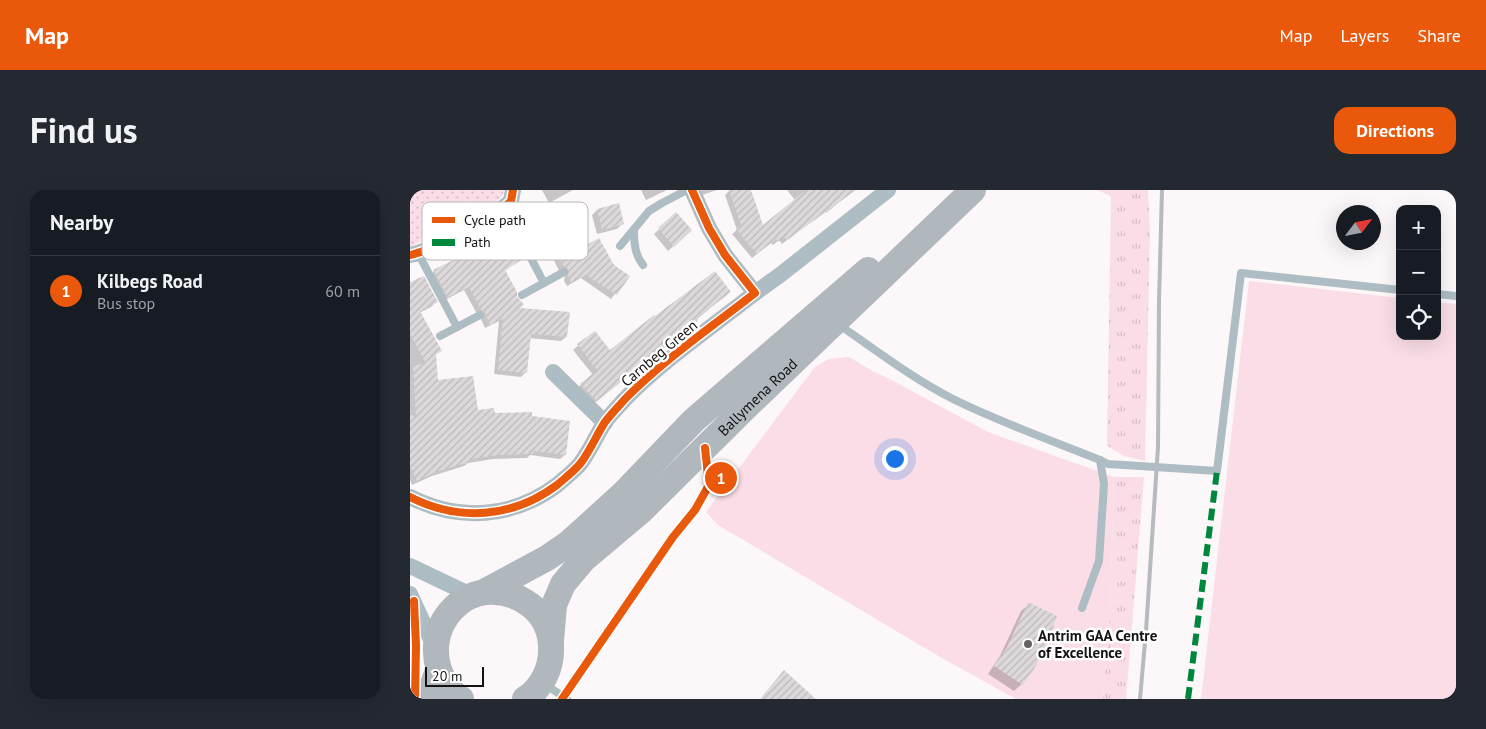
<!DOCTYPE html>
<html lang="en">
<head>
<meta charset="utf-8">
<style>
  :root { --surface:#171b24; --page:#242831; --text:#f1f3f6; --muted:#9ea1a6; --line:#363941; --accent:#ea580c }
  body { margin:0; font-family:"PT Sans",sans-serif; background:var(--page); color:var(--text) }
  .controls { position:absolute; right:15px; top:15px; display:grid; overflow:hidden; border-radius:10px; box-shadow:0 5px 20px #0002 }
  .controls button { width:45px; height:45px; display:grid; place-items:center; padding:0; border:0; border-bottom:1px solid var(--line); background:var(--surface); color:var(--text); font:25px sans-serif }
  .compass { position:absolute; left:926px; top:15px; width:45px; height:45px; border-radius:50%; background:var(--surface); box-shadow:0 5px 20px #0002; rotate:58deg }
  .scale { position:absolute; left:15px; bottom:12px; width:59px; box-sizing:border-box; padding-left:5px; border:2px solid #151213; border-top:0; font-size:14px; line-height:18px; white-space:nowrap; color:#151213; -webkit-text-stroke:4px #fff; paint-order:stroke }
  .you { position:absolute; left:484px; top:268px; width:18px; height:18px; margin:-12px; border:4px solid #fff; border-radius:50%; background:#1a73e8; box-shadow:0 0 0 8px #1a73e833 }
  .badge { display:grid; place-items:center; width:32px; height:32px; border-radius:50%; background:var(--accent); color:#fff; font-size:16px; font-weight:700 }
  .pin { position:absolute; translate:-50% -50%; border:2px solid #fff; box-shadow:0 1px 5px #0006 }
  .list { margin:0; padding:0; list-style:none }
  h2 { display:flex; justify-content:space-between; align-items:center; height:65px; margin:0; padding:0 20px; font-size:21px }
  h2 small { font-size:16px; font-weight:400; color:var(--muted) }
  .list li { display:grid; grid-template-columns:32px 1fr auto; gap:15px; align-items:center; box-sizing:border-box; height:70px; padding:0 20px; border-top:1px solid var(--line) }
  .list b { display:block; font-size:19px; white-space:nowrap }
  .list p { margin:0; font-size:16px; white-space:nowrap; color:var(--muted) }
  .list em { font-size:16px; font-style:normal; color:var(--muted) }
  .icon { flex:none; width:28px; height:28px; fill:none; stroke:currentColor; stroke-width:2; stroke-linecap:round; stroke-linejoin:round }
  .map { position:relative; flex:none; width:1046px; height:509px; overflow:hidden; border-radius:15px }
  header { display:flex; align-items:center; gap:30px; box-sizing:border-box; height:70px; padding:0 25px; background:var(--accent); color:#fff }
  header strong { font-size:24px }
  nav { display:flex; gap:28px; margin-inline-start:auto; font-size:18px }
  .intro { display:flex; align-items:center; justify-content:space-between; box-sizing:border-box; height:120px; padding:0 30px }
  h1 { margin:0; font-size:35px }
  .button { padding:12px 22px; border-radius:15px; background:var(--accent); color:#fff; font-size:18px; font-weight:700 }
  main { display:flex; gap:30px; padding:0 30px }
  aside { flex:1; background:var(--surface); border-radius:15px; box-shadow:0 5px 20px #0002 }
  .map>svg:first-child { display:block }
  .grass { fill:url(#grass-tufts) }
  .park { fill:url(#park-dots) }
  .garden { fill:#fadde7 }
  .shadow { fill:#0003 }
  .building { fill:url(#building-hatch) }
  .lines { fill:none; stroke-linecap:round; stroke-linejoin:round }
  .service { stroke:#aebcc3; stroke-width:8 }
  .minor { stroke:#aebcc3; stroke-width:16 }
  .trunk { stroke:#b0b8be; stroke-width:26 }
  .rail { stroke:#b6bbbf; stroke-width:4 }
  .quiet { stroke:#00873e; stroke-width:6; stroke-dasharray:12 6; stroke-linecap:butt }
  .cycleway-casing { stroke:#fff; stroke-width:11 }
  .cycleway { stroke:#e8590c; stroke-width:8 }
  .poi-dot { fill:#666264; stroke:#fff; stroke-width:2 }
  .labels { text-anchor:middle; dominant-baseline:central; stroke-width:5; stroke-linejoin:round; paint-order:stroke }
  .street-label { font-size:15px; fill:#151213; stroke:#fff }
  .poi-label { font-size:15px; font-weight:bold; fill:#151213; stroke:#fff; text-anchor:start }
  .key { fill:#fff; stroke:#b9b8b8; stroke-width:1 }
  .key-label { font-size:14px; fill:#151213 }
</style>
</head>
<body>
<header>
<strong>Map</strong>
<nav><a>Map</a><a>Layers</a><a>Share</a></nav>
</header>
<div class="intro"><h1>Find us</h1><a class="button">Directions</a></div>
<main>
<aside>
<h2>Nearby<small></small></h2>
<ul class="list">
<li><span class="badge">1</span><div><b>Kilbegs Road</b><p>Bus stop</p></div><em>60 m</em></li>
</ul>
</aside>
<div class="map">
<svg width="1046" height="509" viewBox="0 0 1046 509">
  <defs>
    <pattern id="grass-tufts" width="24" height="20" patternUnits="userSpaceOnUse" patternTransform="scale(1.25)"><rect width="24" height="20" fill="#fadde7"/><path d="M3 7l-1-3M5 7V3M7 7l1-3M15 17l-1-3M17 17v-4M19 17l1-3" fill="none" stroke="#d5bdc5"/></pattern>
    <pattern id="park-dots" width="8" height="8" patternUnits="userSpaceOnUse" patternTransform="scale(1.25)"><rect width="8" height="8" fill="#fadde7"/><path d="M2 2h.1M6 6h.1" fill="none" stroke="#d5bdc5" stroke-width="1.8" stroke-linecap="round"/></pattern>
    <pattern id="building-hatch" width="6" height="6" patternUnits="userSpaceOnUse" patternTransform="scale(1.25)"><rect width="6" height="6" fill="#ddd9da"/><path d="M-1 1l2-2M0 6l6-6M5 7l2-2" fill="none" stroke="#bdb9ba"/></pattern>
  </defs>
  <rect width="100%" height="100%" fill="#fcf7f9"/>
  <g class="grass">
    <polygon points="687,0 738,0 740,41 735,271 714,266 697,256 701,6"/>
    <polygon points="704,287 734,287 716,509 693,509 700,422"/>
  </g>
  <path class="park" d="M 0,0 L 94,0 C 93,7 88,11 83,14 L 0,57 Z"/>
  <g class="garden">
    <polygon points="839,91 990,108 990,146 1027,146 1027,112 1046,114 1046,509 791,509"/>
    <polygon points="439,167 464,182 474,186 578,242 704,287 700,422 693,509 606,509 530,467 308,335 296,322 405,177 419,169"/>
  </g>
  <g class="shadow">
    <polygon points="132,0 163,0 139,13"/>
    <polygon points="231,0 257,0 236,10"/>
    <polygon points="292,0 307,0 289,6 288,4"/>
    <polygon points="320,0 340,0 352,37 385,10 377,0 444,0 416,23 415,21 372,54 369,50 363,55 361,53 342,68 322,44 327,40 315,5"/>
    <polygon points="187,20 212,34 207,39 187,44 182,25"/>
    <polygon points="266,24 276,45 258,61 244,44"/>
    <polygon points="112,39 203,76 218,86 201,109 171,88 157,96 154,91 155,84 149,81 138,57 120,67 108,43"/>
    <polygon points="113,68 94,81 109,119 156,147 151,151 119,148 116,182 111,187 84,184 89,131 75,138 70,127 67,124 54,100 33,111 20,86 24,81"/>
    <polygon points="0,94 26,112 21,117 9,123 30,161 25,165 27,192 67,222 121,227 155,265 150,269 120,265 117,268 83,269 58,273 54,276 22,286 2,295 0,290"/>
    <polygon points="315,106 286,130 282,135 183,214 166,199 183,185 163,160 184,142 200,162"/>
    <polygon points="619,414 643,438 630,466 612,494 604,501 578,484 590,466 611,421"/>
  </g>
  <g class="building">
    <polygon points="319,0 341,0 353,35 396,0 446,0 377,50 374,47 368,52 366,49 347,64 326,39 331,35"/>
    <polygon points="209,13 214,34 192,40 187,19"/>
    <polygon points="266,22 282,40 264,57 248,38"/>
    <polygon points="150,28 167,60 189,48 204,75 220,86 207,105 176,85 161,92 158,86 159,80 154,76 142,54 125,63 111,38"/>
    <polygon points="101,42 115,68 95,80 107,102 107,107 111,111 114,115 110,118 160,122 157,147 121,144 117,183 88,180 93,128 80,135 75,122 71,120 59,97 38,107 23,80"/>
    <polygon points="305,81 321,102 288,127 288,131 187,211 170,194 187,180 167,154 185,141 200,160 244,125 245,126"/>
    <polygon points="14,86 28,112 10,121 32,161 26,164 28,190 63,186 68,220 84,218 85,223 122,222 122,226 160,231 156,265 123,261 123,264 88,265 60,269 60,272 28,281 7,291 0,276 0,221 6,230 3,175 16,174 0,144 0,92"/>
    <polygon points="618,412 647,426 639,450 624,479 613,495 584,476 597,457"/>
    <polygon points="374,480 406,509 350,509"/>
  </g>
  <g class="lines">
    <g class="service">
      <polyline points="94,17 134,93"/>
      <path d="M 224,40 C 224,53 225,65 233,75"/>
      <polyline points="210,56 239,21 252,13 277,0"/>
      <polyline points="8,63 47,137"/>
      <polyline points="1027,104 1046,106"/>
      <polyline points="112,105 154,82"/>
      <path d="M 429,134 L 435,139 C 470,163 504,189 541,208 C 589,232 640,250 690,270 L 698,274 L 807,281 L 831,83 L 990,100"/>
      <polyline points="30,146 70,125"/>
      <polyline points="672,418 689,371 694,294 690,270"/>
      <polyline points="136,495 157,509"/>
    </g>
    <g class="minor">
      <path d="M 0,65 C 22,61 86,26 101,11 L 103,0"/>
      <polyline points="345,103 370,85 478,0"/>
      <polyline points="143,182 195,233"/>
      <path d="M 0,307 C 49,332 103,328 147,295 C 155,288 163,282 170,274 C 180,261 186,246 195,232 C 201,224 209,216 215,209 C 252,171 303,136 345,103 L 315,65 L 299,38 L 282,0"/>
      <polyline points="0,376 61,405"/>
      <polyline points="0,404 24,456"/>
    </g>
    <g class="trunk">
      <polyline points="74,402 137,368 159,353 213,304 284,230 458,80"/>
      <path id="s1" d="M 141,451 L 144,415 L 153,394 L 174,369 L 231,321 L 335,218 L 563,0"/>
      <polyline points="18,509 28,480"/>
      <path d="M 51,509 C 46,505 40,501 37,496 C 0,439 63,373 120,415 C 133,424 141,441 141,457 C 142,478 132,498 115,509"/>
    </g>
    <polyline class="rail" points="730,509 736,441 748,257 749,111 752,0"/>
    <polyline class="quiet" points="778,509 807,281"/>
    <defs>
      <g id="cycleway">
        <path d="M 0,65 C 22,61 86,26 101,11 L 103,0"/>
        <path d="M 0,307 C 49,332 103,328 147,295 C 155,288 163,282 170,274 C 180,261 186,246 195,232 C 201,224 209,216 215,209 C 252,171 303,136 345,103 L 315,65 L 299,38 L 282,0"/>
        <polyline points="4,411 6,456 5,509"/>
        <polyline points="152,509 263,347 285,320 299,295 295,258"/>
      </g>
    </defs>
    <use href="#cycleway" class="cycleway-casing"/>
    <use href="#cycleway" class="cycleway"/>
  </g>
  <circle class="poi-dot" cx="618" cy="454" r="5"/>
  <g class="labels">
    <g class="street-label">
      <text transform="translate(249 163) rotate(-40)">Carnbeg Green</text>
      <text stroke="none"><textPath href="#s1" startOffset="329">Ballymena Road</textPath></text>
    </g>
    <g class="poi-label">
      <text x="628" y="445">Antrim GAA Centre<tspan x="628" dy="17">of Excellence</tspan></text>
    </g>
  </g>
  <rect x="12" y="12" width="166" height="58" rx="8" class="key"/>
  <rect x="22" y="27" width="23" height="6" fill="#e8590c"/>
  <rect x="22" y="49" width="23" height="7" fill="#00873e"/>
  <g class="key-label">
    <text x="54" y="35">Cycle path</text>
    <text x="54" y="57">Path</text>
  </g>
</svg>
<div class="controls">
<button>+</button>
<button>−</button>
<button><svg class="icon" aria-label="locate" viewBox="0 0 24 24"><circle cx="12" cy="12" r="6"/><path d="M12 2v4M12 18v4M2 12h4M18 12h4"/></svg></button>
</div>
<svg class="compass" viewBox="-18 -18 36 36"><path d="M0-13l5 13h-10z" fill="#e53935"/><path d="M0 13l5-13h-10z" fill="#9ea1a6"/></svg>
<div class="scale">20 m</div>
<div class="you"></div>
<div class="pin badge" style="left:311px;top:288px">1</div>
</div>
</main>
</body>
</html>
